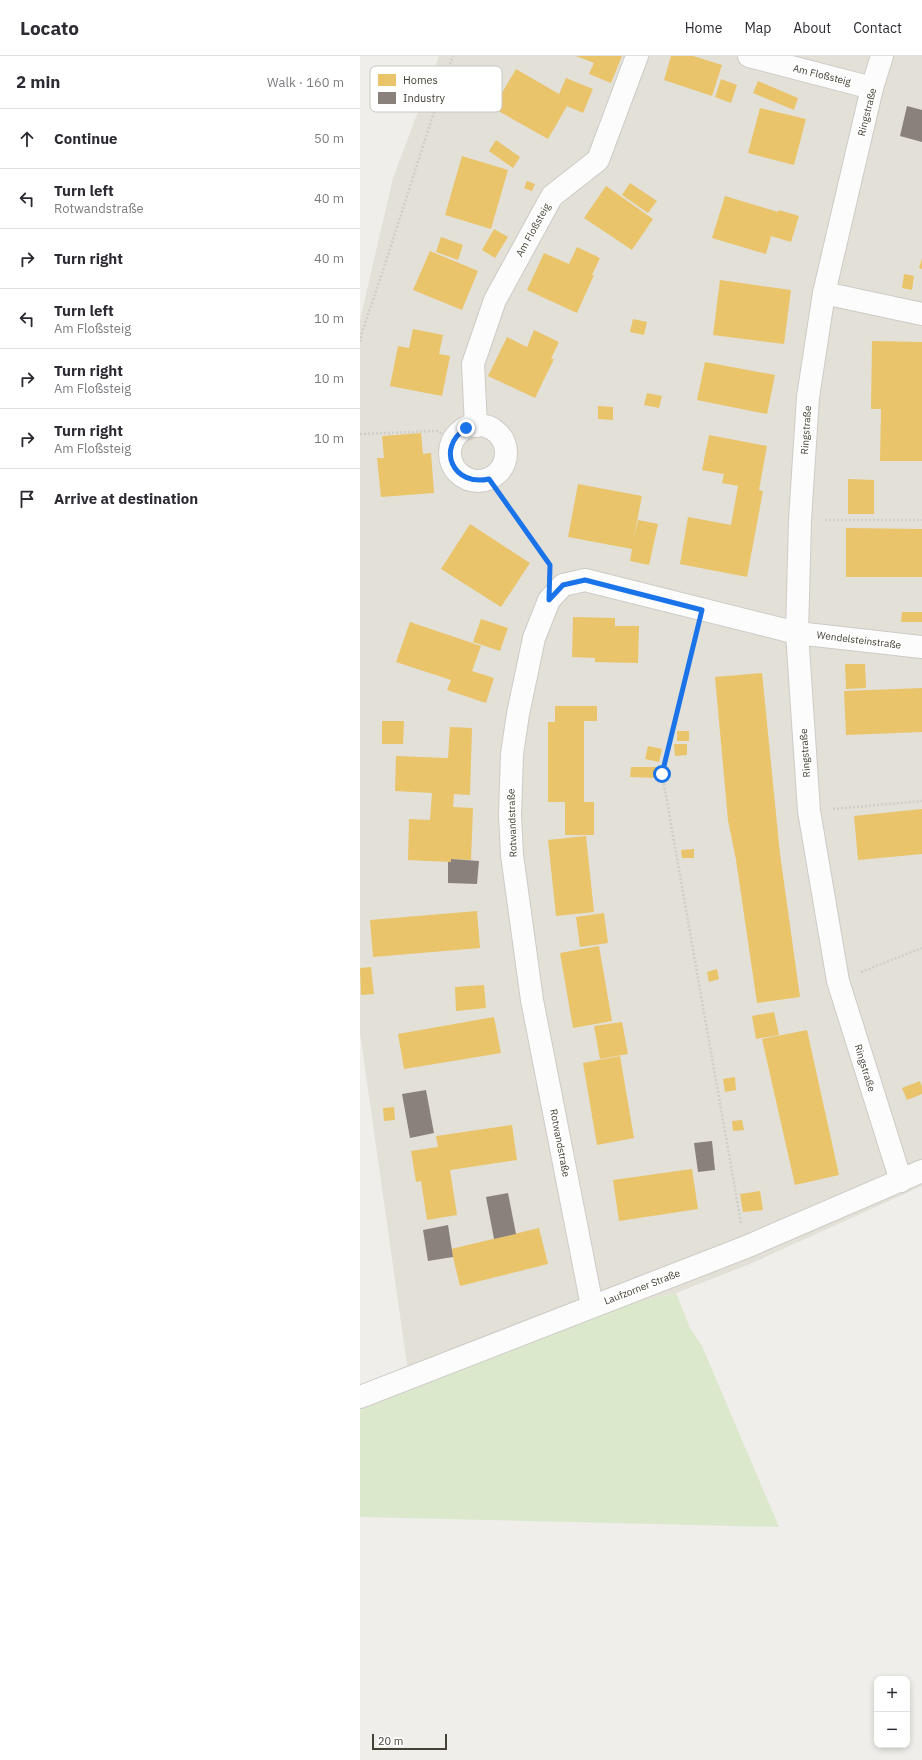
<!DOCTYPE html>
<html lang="en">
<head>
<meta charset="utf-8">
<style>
  :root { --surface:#fff; --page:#f7f7f7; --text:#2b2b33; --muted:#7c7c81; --line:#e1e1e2 }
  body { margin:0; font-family:"IBM Plex Sans",sans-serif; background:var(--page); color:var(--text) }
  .controls { position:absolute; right:12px; bottom:12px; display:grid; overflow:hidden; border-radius:8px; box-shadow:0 2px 6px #0003 }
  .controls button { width:36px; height:36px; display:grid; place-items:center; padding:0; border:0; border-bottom:1px solid var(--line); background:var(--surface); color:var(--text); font:20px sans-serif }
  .scale { position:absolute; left:12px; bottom:10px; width:75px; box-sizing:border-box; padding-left:4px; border:2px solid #444036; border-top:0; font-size:11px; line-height:14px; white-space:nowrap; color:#444036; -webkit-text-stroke:3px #fff; paint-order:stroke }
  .stop { position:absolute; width:12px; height:12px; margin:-9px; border:3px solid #1a73e8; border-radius:50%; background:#fff }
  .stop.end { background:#1a73e8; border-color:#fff; box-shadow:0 1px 4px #0008 }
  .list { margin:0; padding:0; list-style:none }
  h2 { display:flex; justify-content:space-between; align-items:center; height:52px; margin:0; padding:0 16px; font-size:17px }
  h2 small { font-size:13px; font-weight:400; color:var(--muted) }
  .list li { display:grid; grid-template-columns:26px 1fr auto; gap:12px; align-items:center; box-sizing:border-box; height:60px; padding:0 16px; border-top:1px solid var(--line) }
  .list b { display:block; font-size:15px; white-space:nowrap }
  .list p { margin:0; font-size:13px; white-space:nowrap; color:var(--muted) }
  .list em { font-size:13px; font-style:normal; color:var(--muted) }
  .icon { flex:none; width:22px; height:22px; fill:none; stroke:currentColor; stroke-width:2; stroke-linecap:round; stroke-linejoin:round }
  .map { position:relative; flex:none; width:562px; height:1704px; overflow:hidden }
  header { display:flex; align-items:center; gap:24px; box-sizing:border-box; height:56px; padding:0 20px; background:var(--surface); border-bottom:1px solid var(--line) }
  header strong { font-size:19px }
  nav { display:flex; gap:22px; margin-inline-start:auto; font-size:14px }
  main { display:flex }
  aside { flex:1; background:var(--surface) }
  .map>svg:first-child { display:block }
  .residential { fill:#e3e0d7 }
  .green { fill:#dbe8cc }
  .homes { fill:#e9c46a }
  .industry { fill:#8a817c }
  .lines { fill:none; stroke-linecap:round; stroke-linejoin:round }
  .minor-casing { stroke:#cdcbc7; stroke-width:24 }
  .path { stroke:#d0cecb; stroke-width:2.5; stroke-dasharray:2 2; stroke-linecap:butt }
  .minor { stroke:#fdfcfc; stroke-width:22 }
  .route { stroke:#1a73e8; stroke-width:5 }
  .labels { text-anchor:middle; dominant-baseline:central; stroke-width:4; stroke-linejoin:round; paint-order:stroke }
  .street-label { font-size:10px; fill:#444036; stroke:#fff }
  .key { fill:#fff; stroke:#c7c6c3; stroke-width:1 }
  .key-label { font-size:11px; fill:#444036 }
</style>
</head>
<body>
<header>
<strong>Locato</strong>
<nav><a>Home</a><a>Map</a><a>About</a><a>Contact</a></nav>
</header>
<main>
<aside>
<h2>2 min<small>Walk · 160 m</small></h2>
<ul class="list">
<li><svg class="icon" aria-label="ahead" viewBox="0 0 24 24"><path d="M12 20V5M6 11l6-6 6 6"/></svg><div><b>Continue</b></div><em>50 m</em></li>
<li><svg class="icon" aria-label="left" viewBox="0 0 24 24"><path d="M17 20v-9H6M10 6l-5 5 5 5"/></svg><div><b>Turn left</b><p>Rotwandstraße</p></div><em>40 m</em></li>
<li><svg class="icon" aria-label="right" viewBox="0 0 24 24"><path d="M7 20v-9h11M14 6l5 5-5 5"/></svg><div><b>Turn right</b></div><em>40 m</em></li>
<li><svg class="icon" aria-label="left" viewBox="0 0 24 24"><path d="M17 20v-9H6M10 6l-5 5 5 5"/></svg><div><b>Turn left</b><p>Am Floßsteig</p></div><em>10 m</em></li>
<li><svg class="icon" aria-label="right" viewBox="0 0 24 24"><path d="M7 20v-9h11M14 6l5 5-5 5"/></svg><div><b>Turn right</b><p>Am Floßsteig</p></div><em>10 m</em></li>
<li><svg class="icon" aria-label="right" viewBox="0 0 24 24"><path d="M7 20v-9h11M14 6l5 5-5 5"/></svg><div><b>Turn right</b><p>Am Floßsteig</p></div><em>10 m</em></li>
<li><svg class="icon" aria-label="arrive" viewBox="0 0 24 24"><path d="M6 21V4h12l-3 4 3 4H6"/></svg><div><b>Arrive at destination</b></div></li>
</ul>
</aside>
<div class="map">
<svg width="562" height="1704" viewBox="0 0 562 1704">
  <rect width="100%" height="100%" fill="#efeeea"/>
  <polygon class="residential" points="79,0 562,0 562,1130 390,1208 316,1237 276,1246 52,1334 46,1302 0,977 0,264 33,122"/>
  <polygon class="green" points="316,1237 330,1272 342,1290 419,1471 0,1461 0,1354 276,1246"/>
  <g class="homes">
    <polygon points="216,0 262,0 251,27 229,18 234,7"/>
    <polygon points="311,0 333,0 362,9 352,40 304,24"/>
    <polygon points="156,13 199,38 206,22 233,33 223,57 207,50 188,83 133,52"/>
    <polygon points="361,23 377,29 371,47 355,41"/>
    <polygon points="398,25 438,42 434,54 393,37"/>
    <polygon points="400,52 446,63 434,109 388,97"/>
    <polygon points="136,84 160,101 153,112 129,95"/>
    <polygon points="102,100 148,114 131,173 85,159"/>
    <polygon points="167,125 175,128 172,135 164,132"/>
    <polygon points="270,127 297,145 288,157 262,139"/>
    <polygon points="246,130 293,163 272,194 224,162"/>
    <polygon points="365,140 418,156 419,154 439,160 431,186 411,180 406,198 352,182"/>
    <polygon points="134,173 148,181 135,202 122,194"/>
    <polygon points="81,181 103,189 98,204 76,196"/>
    <polygon points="217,191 240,202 232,219 234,219 217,257 167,234 184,197 209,208"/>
    <polygon points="70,195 118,215 102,254 53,234"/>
    <polygon points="562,202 562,213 559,212"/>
    <polygon points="544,218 554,220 552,234 542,232"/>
    <polygon points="360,224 431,234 424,288 353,279"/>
    <polygon points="273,263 287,266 284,279 270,276"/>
    <polygon points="53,273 83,279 79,298 90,300 82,340 30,330 38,290 49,292"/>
    <polygon points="174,274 199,286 191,303 194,303 175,342 128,320 147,281 167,291"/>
    <polygon points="512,285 562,286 562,405 520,405 521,353 511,353"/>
    <polygon points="345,306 415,319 407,358 337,344"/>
    <polygon points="287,337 302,340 299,352 284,349"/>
    <polygon points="238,350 253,351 253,364 238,363"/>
    <polygon points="61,377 63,398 71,397 74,437 21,441 17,402 24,402 22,380"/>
    <polygon points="349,379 407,390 399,434 403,435 387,521 320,508 328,461 371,469 378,430 362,427 364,418 342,414"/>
    <polygon points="488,423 514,424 514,458 488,458"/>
    <polygon points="218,428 282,440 273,486 278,464 298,468 289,509 270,505 272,493 208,481"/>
    <polygon points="110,468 170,507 141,551 81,513"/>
    <polygon points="486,472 562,473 562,521 486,521"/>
    <polygon points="542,556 562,556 562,566 541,566"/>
    <polygon points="213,561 255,562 255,570 279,570 278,607 235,606 235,602 212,601"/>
    <polygon points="121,563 148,572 140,595 113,586"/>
    <polygon points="50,566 121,590 112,615 134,622 126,647 87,634 91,624 36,606"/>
    <polygon points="485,608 505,608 506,632 486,633"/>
    <polygon points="402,617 420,798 440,941 397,947 376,804 368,764 355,621"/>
    <polygon points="562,632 562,676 486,679 484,635"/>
    <polygon points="195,650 237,650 237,665 224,665 224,746 234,746 234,779 205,779 205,746 188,746 188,666 195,666"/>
    <polygon points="22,665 44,665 43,688 22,688"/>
    <polygon points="90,671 112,672 110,739 94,738 93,751 113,752 111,804 91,803 91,806 48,804 49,763 70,764 72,737 35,735 36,700 88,702"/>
    <rect x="317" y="675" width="12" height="10"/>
    <polygon points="314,688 327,688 327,699 315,700"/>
    <polygon points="288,690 302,693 299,706 285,703"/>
    <polygon points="271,711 297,711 297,722 270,721"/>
    <polygon points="562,753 562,798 498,804 494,760"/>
    <polygon points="226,780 234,856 196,860 188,784"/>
    <polygon points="334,793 334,802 322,802 321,794"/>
    <polygon points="117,855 120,892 13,901 10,864"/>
    <polygon points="244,857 248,887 220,891 216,861"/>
    <polygon points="239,890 252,965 213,972 200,897"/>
    <polygon points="11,911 14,938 1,939 0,912"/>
    <polygon points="357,913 359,923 349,926 347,916"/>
    <polygon points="124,929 126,952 96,955 95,931"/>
    <polygon points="414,956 419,979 396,983 392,960"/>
    <polygon points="134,961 141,997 44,1013 38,978"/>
    <polygon points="262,966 268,998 240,1003 234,970"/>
    <polygon points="447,974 479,1119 435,1129 402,983"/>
    <polygon points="260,1000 274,1082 237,1089 223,1007"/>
    <polygon points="375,1021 376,1034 365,1036 363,1023"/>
    <polygon points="560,1025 562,1031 562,1038 547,1044 542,1032"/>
    <polygon points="34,1051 35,1064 24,1065 23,1052"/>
    <polygon points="382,1064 384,1074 373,1075 372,1065"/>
    <polygon points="152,1069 157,1104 90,1114 97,1159 67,1164 61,1125 56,1126 51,1095 78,1091 76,1080"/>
    <polygon points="332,1113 338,1153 259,1165 253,1124"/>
    <polygon points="400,1135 403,1154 383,1156 380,1138"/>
    <polygon points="179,1172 188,1208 100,1230 91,1193"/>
  </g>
  <g class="industry">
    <polygon points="547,50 562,54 562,86 540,80"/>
    <polygon points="91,803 119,805 117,828 88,827 88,806 91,806"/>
    <polygon points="66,1034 74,1077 50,1082 42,1038"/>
    <polygon points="352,1085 355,1114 338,1116 334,1087"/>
    <polygon points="148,1137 156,1178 134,1183 126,1141"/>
    <polygon points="88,1169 93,1201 68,1205 63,1174"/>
  </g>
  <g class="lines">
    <defs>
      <g id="minor">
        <polyline points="389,0 512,32"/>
        <polyline points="522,0 512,32 464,237 448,341 440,464 437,577 449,755 478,925 541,1125"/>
        <polyline points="464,237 562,258"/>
        <circle cx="118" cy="397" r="28"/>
        <polyline points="116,370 113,308 135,244 192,140 238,104 277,0"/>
        <polyline points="232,1250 172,944 152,799 150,759 152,698 158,658 174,582 189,544 203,529 225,524 437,577 562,591"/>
        <polyline points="0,1341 386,1191 562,1115"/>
      </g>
    </defs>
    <use href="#minor" class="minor-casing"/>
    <g class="path">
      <path d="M 0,286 L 2,276 C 34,185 61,92 93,0"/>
      <polyline points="0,378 77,375 93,385"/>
      <polyline points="129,423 190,509"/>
      <polyline points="465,464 562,464"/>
      <polyline points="337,576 302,717 381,1167"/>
      <polyline points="473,753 562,745"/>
      <polyline points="501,916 562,892"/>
    </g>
    <use href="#minor" class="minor"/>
  </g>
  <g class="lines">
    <path class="route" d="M 106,372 C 75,393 94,431 129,423 L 190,509 L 189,544 L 203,529 L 225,524 L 342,554 L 302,718"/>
  </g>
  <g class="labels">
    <g class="street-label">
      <text transform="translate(462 19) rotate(14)">Am Floßsteig</text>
      <text transform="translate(507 56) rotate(-76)">Ringstraße</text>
      <text transform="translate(173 174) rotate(-61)">Am Floßsteig</text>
      <text transform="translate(446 374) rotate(-86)">Ringstraße</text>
      <text transform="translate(499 584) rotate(7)">Wendelsteinstraße</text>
      <text transform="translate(445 697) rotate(-94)">Ringstraße</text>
      <text transform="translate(152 767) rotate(-92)">Rotwandstraße</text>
      <text transform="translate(505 1012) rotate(73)">Ringstraße</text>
      <text transform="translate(200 1087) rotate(79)">Rotwandstraße</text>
      <text transform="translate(282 1231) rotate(-21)">Laufzorner Straße</text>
    </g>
  </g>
  <rect x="10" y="10" width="132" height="46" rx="6" class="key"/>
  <rect x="18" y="18" width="18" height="12" fill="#e9c46a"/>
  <rect x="18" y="36" width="18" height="12" fill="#8a817c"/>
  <g class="key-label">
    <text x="43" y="28">Homes</text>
    <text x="43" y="46">Industry</text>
  </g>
</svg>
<div class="controls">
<button>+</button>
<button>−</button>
</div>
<div class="scale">20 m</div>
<div class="stop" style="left:302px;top:718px"></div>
<div class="stop end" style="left:106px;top:372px"></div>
</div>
</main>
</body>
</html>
